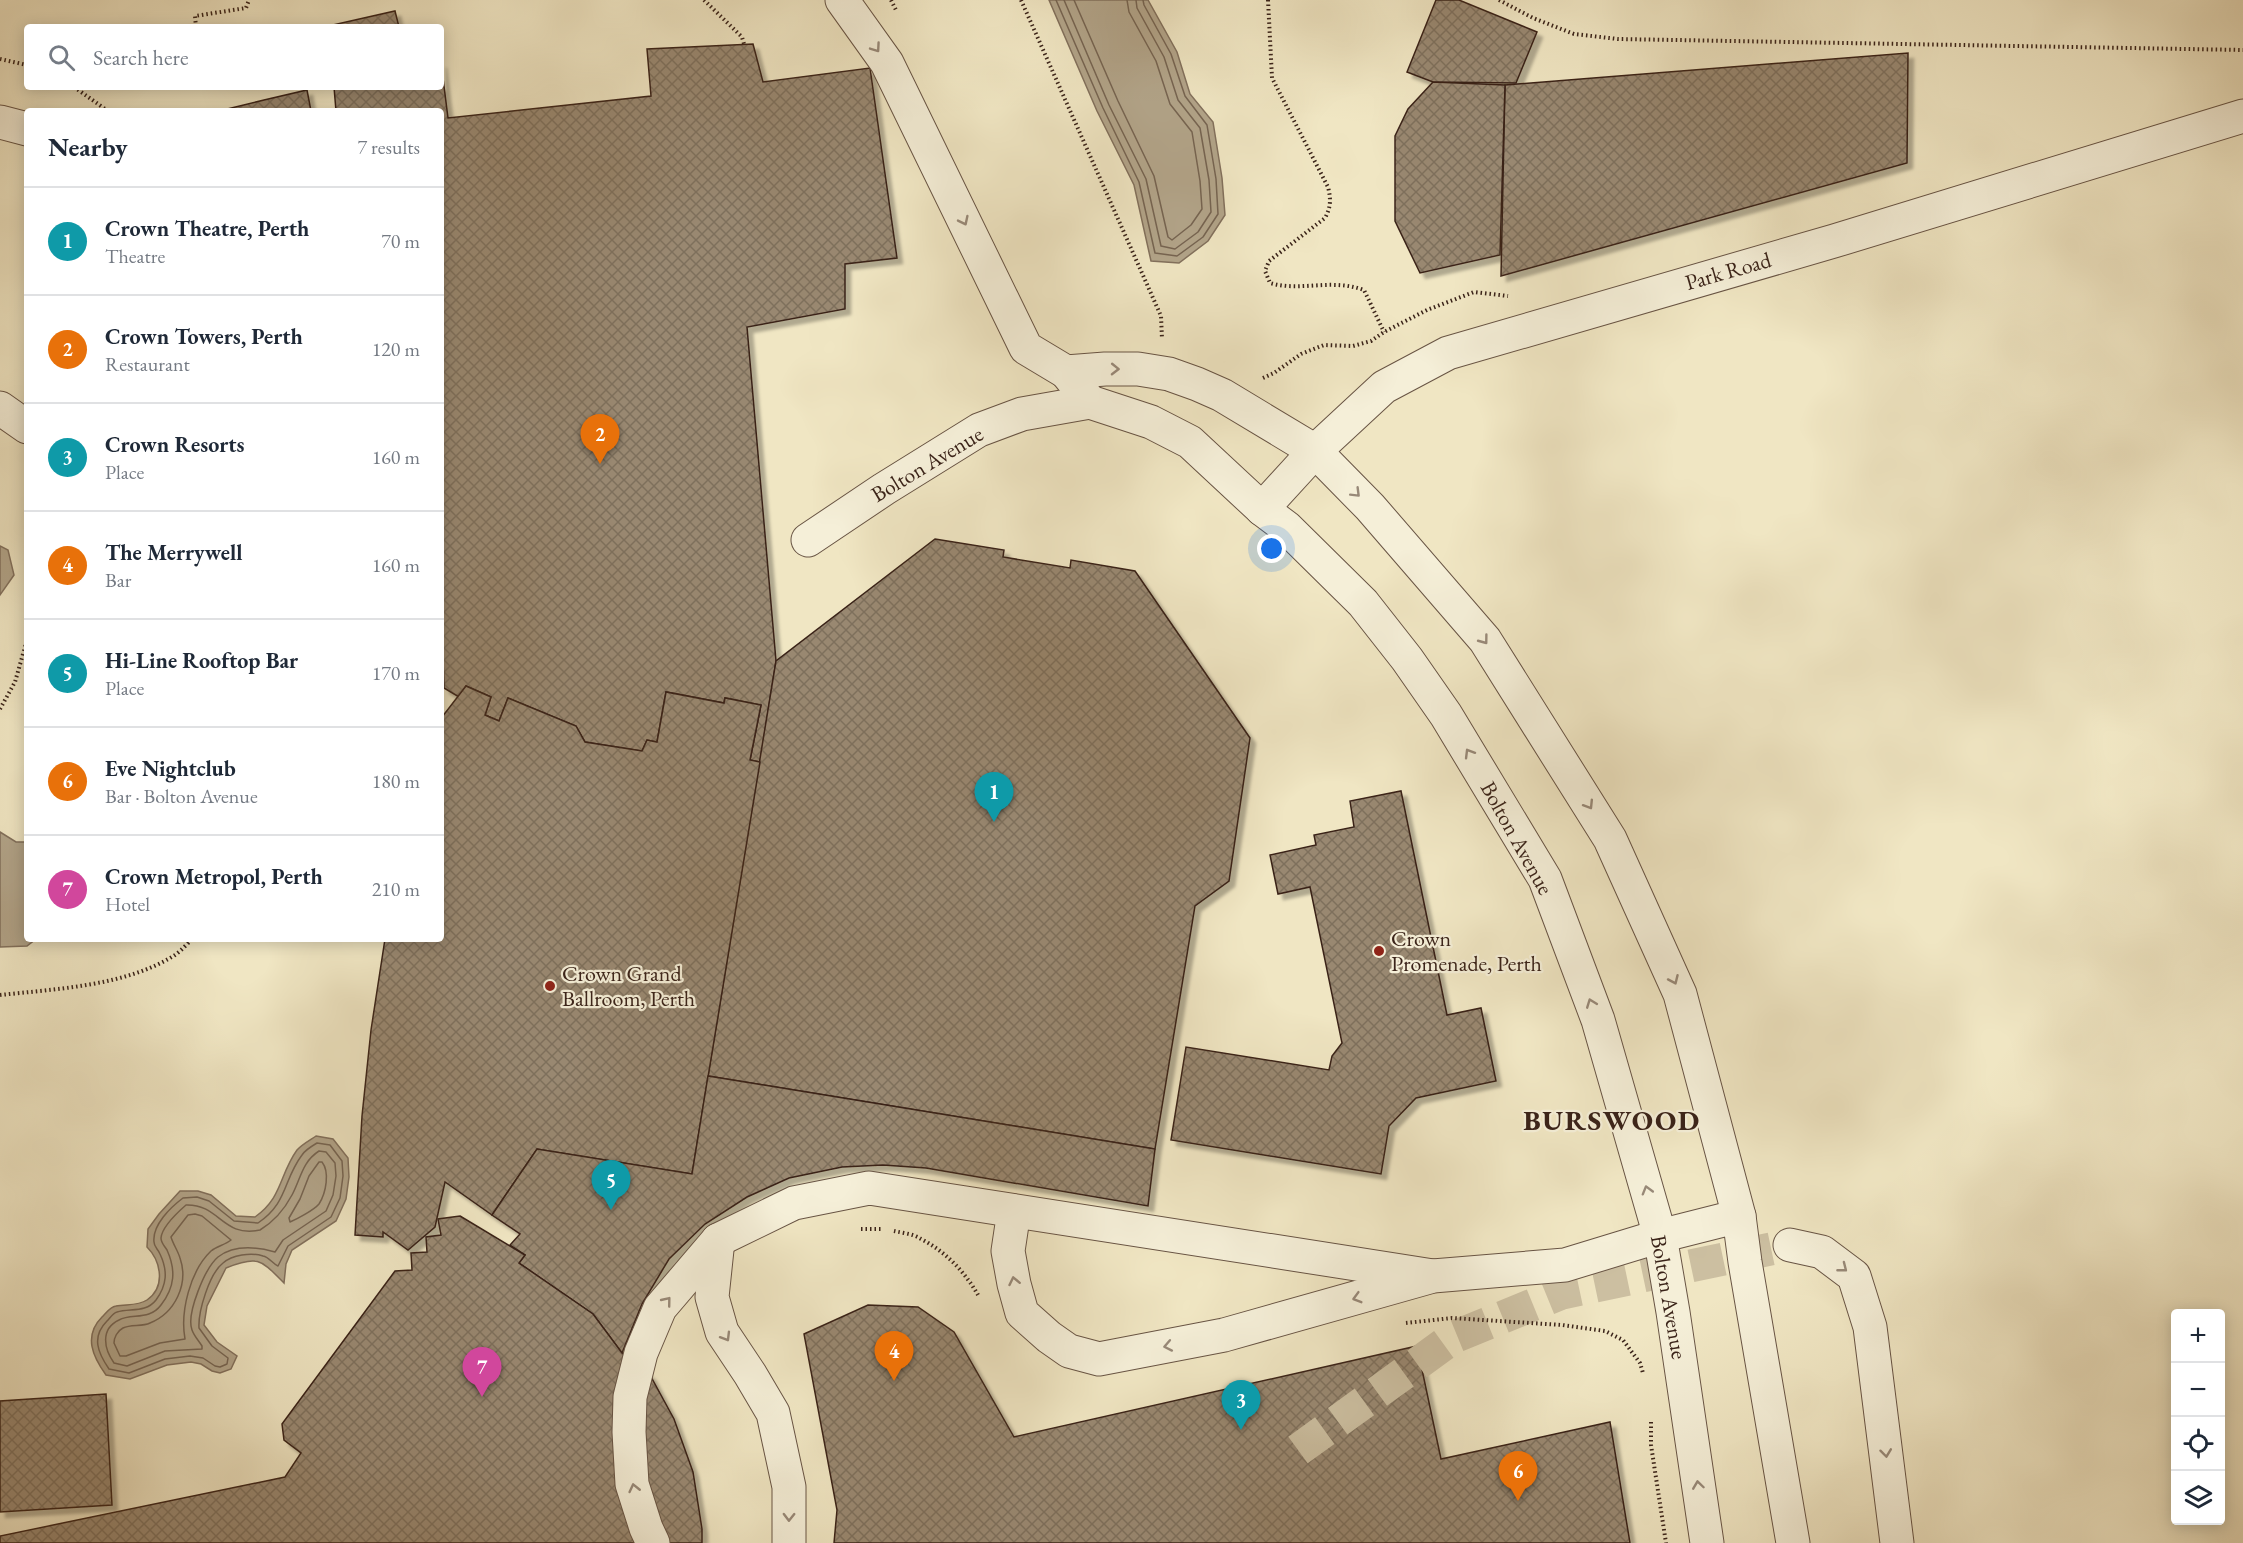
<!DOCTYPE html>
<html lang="en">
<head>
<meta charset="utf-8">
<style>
  :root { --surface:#fff; --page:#f2f2f3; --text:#1f2937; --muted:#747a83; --line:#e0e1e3; --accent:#1a73e8 }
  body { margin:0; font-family:"EB Garamond",serif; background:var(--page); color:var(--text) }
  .controls { position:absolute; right:18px; bottom:18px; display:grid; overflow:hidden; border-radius:6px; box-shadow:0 3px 15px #0003 }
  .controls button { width:54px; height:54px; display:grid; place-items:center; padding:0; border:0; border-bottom:2px solid var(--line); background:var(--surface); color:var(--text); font:30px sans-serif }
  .you { position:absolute; left:1272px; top:549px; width:21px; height:21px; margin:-15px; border:4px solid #fff; border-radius:50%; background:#1a73e8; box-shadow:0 0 0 9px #1a73e833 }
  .badge { display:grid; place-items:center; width:39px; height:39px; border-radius:50%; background:var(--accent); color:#fff; font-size:20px; font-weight:700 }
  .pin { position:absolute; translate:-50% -50px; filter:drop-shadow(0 2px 3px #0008) }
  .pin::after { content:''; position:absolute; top:32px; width:21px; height:18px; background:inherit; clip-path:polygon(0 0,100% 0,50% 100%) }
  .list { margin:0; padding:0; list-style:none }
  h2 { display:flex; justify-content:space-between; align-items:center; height:78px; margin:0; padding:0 24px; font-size:26px }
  h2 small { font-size:20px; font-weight:400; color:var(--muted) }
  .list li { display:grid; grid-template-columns:39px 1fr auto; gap:18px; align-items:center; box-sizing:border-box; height:108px; padding:0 24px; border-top:2px solid var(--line) }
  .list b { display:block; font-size:22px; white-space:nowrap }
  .list p { margin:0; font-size:20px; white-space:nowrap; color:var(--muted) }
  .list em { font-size:20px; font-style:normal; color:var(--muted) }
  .icon { flex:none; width:33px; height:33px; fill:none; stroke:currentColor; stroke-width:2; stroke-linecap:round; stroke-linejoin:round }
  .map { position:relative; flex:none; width:2243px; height:1543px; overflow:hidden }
  .search { position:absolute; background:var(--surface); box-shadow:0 3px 15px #0003; left:24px; top:24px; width:420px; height:66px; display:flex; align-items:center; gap:15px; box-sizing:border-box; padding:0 21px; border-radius:6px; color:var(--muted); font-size:22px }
  .panel { position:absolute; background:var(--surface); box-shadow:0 3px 15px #0003; left:24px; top:108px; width:420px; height:834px; border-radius:6px }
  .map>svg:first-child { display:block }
  .water { fill:#b2a489; stroke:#82705c; stroke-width:1.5 }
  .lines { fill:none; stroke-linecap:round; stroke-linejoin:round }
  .shore { stroke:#766451; stroke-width:1.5 }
  .building { fill:url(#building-cross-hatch); stroke:#3a2319; stroke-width:1.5; filter:url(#shadow) }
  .minor-tunnel { stroke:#ccbfa1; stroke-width:33; stroke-dasharray:33 16; stroke-linecap:butt }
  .minor-casing { stroke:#685444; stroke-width:35 }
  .path { stroke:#3a2319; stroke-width:4; stroke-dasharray:1.5 3; stroke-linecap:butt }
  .minor { stroke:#f5efd8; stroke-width:33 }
  .oneway { stroke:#988978 }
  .poi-dot { fill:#8f2418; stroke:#f5efd8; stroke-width:2 }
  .labels { text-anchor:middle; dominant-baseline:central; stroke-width:4.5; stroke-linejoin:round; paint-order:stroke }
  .street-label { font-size:22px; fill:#3a2319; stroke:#f5efd8 }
  .poi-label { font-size:22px; fill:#3a2319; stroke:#f5efd8; text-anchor:start }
  .district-label { font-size:28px; font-weight:bold; letter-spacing:1.5px; fill:#3a2319; stroke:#f5efd8 }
</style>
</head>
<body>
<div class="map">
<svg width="2243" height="1543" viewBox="0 0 2243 1543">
  <defs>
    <pattern id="building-cross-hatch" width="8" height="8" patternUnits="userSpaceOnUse" patternTransform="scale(1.5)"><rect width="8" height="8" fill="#998871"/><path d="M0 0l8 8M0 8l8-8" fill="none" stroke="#7e6f5c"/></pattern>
    <filter id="shadow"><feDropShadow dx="5.5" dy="5.5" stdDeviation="1.5" flood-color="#0004"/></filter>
  </defs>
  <rect width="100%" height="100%" fill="#f0e6c3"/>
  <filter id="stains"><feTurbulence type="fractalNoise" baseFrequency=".00333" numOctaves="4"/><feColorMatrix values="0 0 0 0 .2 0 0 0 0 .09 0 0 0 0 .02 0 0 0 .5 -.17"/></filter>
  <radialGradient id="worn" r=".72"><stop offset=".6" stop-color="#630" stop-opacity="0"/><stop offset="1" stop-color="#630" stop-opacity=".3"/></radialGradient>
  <g class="water">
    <polygon points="1049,0 1148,0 1177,52 1190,94 1213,122 1222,178 1225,215 1208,241 1179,263 1151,261 1134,185 1097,111"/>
    <polygon points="0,546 8,550 14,575 0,595"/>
    <polygon points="0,832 16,842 27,842 27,939 36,939 27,946 0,947"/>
    <path d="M 316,1136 L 333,1139 L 348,1158 L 349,1177 L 346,1199 L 336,1221 L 292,1250 L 286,1264 L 284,1283 C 261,1260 259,1255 226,1268 L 207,1306 L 204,1325 L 217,1342 L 237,1356 L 231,1369 L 220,1373 L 212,1371 L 201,1364 L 191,1362 L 167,1365 L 130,1379 L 106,1375 C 93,1357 83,1336 102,1317 C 106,1313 110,1307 116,1306 C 126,1304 138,1306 147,1300 C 166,1287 161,1261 147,1247 L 148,1229 L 159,1214 L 180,1191 L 198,1191 L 211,1195 L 236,1216 L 255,1217 C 283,1197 279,1175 297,1150 C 301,1145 310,1140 316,1136 Z"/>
  </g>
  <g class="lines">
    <g class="shore">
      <polyline points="1056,0 1103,108 1139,182 1155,253 1177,256 1203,237 1218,214 1216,179 1207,125 1185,96 1171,54 1144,5 1143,0"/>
      <polyline points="1064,0 1109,105 1146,179 1161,246 1175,249 1198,232 1211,212 1209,180 1200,128 1178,100 1164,57 1137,8 1136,0"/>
      <polyline points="1074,0 1118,101 1154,176 1168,237 1172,240 1191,225 1202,209 1200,181 1192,132 1170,104 1156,61 1129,12 1127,0"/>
      <path d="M 317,1143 L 330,1145 L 342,1161 L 343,1176 L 340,1198 L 331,1217 L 288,1246 L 278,1266 C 273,1264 269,1257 263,1256 C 251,1252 232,1255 223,1263 C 209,1274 198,1312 199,1328 L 212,1346 L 228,1358 L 227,1364 L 220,1367 L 215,1366 L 203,1358 L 190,1356 L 165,1359 L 129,1373 L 109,1369 C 98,1353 91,1337 107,1321 C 110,1318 113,1313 117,1312 C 130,1308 146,1313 156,1300 C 167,1285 168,1271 160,1254 C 158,1249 154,1247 154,1242 C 152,1225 171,1207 183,1198 L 197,1197 L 209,1201 L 234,1221 L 258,1223 C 288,1203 283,1180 302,1155 C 305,1150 312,1146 317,1143 Z"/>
      <path d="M 319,1151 L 326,1152 L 335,1163 L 336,1176 L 333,1195 L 326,1211 L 283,1240 L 275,1252 C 257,1247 235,1244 218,1257 C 205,1268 186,1314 192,1330 C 194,1336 199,1341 202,1346 L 202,1349 L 165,1351 L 127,1366 L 114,1363 C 104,1349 100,1329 119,1320 C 132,1313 149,1321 161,1305 C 175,1287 176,1270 167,1250 C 164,1245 161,1243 161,1238 C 162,1226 178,1212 186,1205 C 220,1204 222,1238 260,1230 C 275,1221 284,1210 292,1195 C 301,1178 302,1162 319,1151 Z"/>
      <path d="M 319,1162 L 322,1162 C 330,1172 326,1193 319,1204 C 314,1210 297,1219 290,1222 L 289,1218 L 300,1199 L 309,1176 Z"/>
      <path d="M 195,1214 L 202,1216 L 231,1240 C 225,1245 217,1246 211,1251 C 190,1271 180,1312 185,1339 L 160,1343 L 126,1356 L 120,1356 L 114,1343 C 114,1338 117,1331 123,1328 C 131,1324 142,1327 150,1323 C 175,1313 189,1284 180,1258 C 178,1251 173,1244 171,1237 L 188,1215 Z"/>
    </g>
  </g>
  <g class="building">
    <polygon points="1436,0 1459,0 1537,32 1516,83 1433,82 1407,72"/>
    <polygon points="395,11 399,27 328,27 328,26"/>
    <polygon points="753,44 763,82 870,68 897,258 845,264 845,309 747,327 776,661 760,762 750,760 761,705 725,698 724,703 666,692 657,742 647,740 642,751 585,742 576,726 508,698 499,721 485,715 491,697 466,686 459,697 444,688 441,601 441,111 336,111 334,87 441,87 441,62 448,118 651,96 647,49"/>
    <polygon points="1908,53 1907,163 1501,276 1505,85"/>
    <polygon points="1433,82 1505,85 1500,255 1420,273 1395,221 1395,136 1408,109"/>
    <polygon points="307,90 311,111 219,111 264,100"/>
    <polygon points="935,539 1004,550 1003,557 1070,568 1071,560 1135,571 1250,738 1229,881 1195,906 1155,1149 708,1076 776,661"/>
    <polygon points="466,686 491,697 485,715 499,721 508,698 576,726 585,742 642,751 647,740 657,742 666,692 724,703 725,698 761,705 750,760 760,762 692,1174 537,1149 492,1215 445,1182 435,1227 408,1250 383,1232 383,1237 355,1235 362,1116 371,1030 385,939 441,939 441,725 442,717"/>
    <polygon points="1401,791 1447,1015 1481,1008 1496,1081 1416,1098 1389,1126 1381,1174 1171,1140 1186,1047 1329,1070 1332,1056 1342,1043 1310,887 1278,894 1270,855 1316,845 1314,835 1354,827 1350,801"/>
    <polygon points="708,1076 1155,1149 1148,1206 926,1168 883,1165 842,1167 789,1178 747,1197 705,1224 669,1259 642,1304 622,1353 593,1314 519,1263 525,1255 510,1245 520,1234 492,1215 537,1149 692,1174"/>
    <polygon points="460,1216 525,1255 519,1263 593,1314 622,1353 650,1375 674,1419 693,1472 702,1529 702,1543 0,1543 0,1536 285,1477 301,1453 284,1440 282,1424 395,1271 412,1270 411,1253 427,1252 426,1237 441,1235 438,1219"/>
    <polygon points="868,1305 918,1307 954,1332 1014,1437 1417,1346 1441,1459 1610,1422 1630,1543 834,1543 837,1510 804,1334"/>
    <polygon points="106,1394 112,1505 0,1512 0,1401"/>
  </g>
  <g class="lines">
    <polyline class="minor-tunnel" points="1298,1450 1454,1337 1562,1293 1790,1245"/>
    <defs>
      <g id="minor">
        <polyline points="842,0 887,63 1026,348 1066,372 1105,369 1138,369 1169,374 1197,384 1222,395 1315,451 1370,507 1485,640 1610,839 1680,994 1739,1216 1745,1262 1793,1543"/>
        <polyline points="0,122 27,129"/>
        <polyline points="1066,372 1090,402 1151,422 1190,442 1262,509 1287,528 1363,603 1407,659 1446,715 1545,879 1598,1020 1660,1236 1673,1312 1707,1543"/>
        <polyline points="0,408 27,427"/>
        <polyline points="1262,509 1315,451 1384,387 1448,353 1834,241 2243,116"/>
        <polyline points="808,540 884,489 979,430 1022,414 1090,402"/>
        <polyline points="1014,1211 1008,1251 1014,1284 1022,1313 1049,1337 1069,1351 1099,1359 1224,1335 1433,1276 1565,1265 1660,1236 1739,1216"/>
        <polyline points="718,1240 712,1297 722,1332 750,1374 773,1413 789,1487 789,1543"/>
        <polyline points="1790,1245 1822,1252 1854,1276 1870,1327 1897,1543"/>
        <polyline points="653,1543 646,1528 632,1484 629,1432 630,1397 641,1353 660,1308 718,1240 794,1203 869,1188 1433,1276"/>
      </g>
    </defs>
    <use href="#minor" class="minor-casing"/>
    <g class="path">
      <polyline points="704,0 742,37 744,44"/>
      <polyline points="891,0 896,10"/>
      <polyline points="1021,0 1161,316 1162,339"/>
      <path d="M 1268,0 L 1272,78 L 1328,187 C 1331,199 1331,207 1325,218 L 1269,261 L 1265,271 L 1270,283 C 1301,292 1331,278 1364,290 L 1384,332"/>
      <polyline points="1499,0 1533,18 1574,34 1618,39 2243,50"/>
      <polyline points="196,27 195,16 246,8 249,0"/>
      <polyline points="0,59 27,65"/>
      <polyline points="74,87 108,111"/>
      <polyline points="1263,378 1274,373 1301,354 1324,345 1353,346 1371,341 1384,332 1427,310 1474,292 1508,296"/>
      <polyline points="0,709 15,682 27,640"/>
      <path d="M 0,995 C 56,989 126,986 175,955 C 181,951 187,944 192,939"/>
      <polyline points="861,1229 881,1229"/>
      <path d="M 894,1231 C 903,1233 914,1234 921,1239 C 945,1251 965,1272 978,1295"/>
      <polyline points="1406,1323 1452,1318 1562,1325 1605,1331 1623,1340 1640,1363 1643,1373"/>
      <polyline points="1651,1422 1651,1445 1666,1543"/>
    </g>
    <use href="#minor" class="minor"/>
  </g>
  <defs><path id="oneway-chevron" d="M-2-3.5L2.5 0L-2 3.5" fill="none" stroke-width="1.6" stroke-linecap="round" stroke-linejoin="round" transform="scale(1.5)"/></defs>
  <g class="oneway">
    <use href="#oneway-chevron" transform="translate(876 48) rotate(55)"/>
    <use href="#oneway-chevron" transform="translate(964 221) rotate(64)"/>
    <use href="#oneway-chevron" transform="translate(1115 369) rotate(1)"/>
    <use href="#oneway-chevron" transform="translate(1356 493) rotate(45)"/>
    <use href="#oneway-chevron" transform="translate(1484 640) rotate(53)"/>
    <use href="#oneway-chevron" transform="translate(1469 753) rotate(-121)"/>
    <use href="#oneway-chevron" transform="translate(1589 805) rotate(58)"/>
    <use href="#oneway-chevron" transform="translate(1674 980) rotate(66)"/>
    <use href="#oneway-chevron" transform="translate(1591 1003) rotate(-111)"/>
    <use href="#oneway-chevron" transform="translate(1647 1190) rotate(-106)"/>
    <use href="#oneway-chevron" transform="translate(1843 1268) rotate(38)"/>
    <use href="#oneway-chevron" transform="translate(1014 1281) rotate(-102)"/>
    <use href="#oneway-chevron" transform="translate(1357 1298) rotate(164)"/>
    <use href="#oneway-chevron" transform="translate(667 1301) rotate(-51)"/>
    <use href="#oneway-chevron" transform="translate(726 1337) rotate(59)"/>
    <use href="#oneway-chevron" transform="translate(1168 1346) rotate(169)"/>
    <use href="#oneway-chevron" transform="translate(1886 1453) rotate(83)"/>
    <use href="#oneway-chevron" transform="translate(1698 1485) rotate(-98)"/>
    <use href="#oneway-chevron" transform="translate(634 1488) rotate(-103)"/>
    <use href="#oneway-chevron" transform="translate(789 1517) rotate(91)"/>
  </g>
  <g class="poi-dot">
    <circle cx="1379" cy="951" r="6"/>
    <circle cx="550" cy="986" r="6"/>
  </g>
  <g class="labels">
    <g class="street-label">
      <text transform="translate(1728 271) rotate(-16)">Park Road</text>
      <text transform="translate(927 464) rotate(-31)">Bolton Avenue</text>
      <text transform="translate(1517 838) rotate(61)">Bolton Avenue</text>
      <text transform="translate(1669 1297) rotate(80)">Bolton Avenue</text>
    </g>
    <g class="poi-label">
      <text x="1391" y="938">Crown<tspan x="1391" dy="25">Promenade, Perth</tspan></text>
      <text x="562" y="973">Crown Grand<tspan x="562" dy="25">Ballroom, Perth</tspan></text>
    </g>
    <g class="district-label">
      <text x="1612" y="1120">BURSWOOD</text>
    </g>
  </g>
  <rect width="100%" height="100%" filter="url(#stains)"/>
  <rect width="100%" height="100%" fill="url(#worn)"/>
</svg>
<div class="controls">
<button>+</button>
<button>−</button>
<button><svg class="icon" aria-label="locate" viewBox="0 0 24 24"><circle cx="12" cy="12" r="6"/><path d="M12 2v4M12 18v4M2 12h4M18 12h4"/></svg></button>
<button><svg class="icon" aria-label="layers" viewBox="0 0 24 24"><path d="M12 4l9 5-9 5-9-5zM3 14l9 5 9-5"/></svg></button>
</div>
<div class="you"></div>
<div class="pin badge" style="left:994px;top:822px;background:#0f9aa8">1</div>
<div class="pin badge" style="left:600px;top:464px;background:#e8710a">2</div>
<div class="pin badge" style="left:1241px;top:1430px;background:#0f9aa8">3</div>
<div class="pin badge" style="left:894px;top:1381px;background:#e8710a">4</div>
<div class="pin badge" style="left:611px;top:1210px;background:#0f9aa8">5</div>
<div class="pin badge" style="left:1518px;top:1501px;background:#e8710a">6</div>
<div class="pin badge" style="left:482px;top:1397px;background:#d1479c">7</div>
<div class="search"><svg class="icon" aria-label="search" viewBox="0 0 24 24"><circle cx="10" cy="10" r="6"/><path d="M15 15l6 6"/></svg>Search here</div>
<section class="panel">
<h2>Nearby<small>7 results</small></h2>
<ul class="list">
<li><span class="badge" style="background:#0f9aa8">1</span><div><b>Crown Theatre, Perth</b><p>Theatre</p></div><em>70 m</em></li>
<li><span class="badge" style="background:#e8710a">2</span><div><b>Crown Towers, Perth</b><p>Restaurant</p></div><em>120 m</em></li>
<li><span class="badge" style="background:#0f9aa8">3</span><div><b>Crown Resorts</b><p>Place</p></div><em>160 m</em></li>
<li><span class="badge" style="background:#e8710a">4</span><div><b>The Merrywell</b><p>Bar</p></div><em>160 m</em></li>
<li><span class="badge" style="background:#0f9aa8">5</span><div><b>Hi-Line Rooftop Bar</b><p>Place</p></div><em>170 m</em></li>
<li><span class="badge" style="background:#e8710a">6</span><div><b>Eve Nightclub</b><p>Bar · Bolton Avenue</p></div><em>180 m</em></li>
<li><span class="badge" style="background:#d1479c">7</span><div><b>Crown Metropol, Perth</b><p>Hotel</p></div><em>210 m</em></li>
</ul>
</section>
</div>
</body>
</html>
